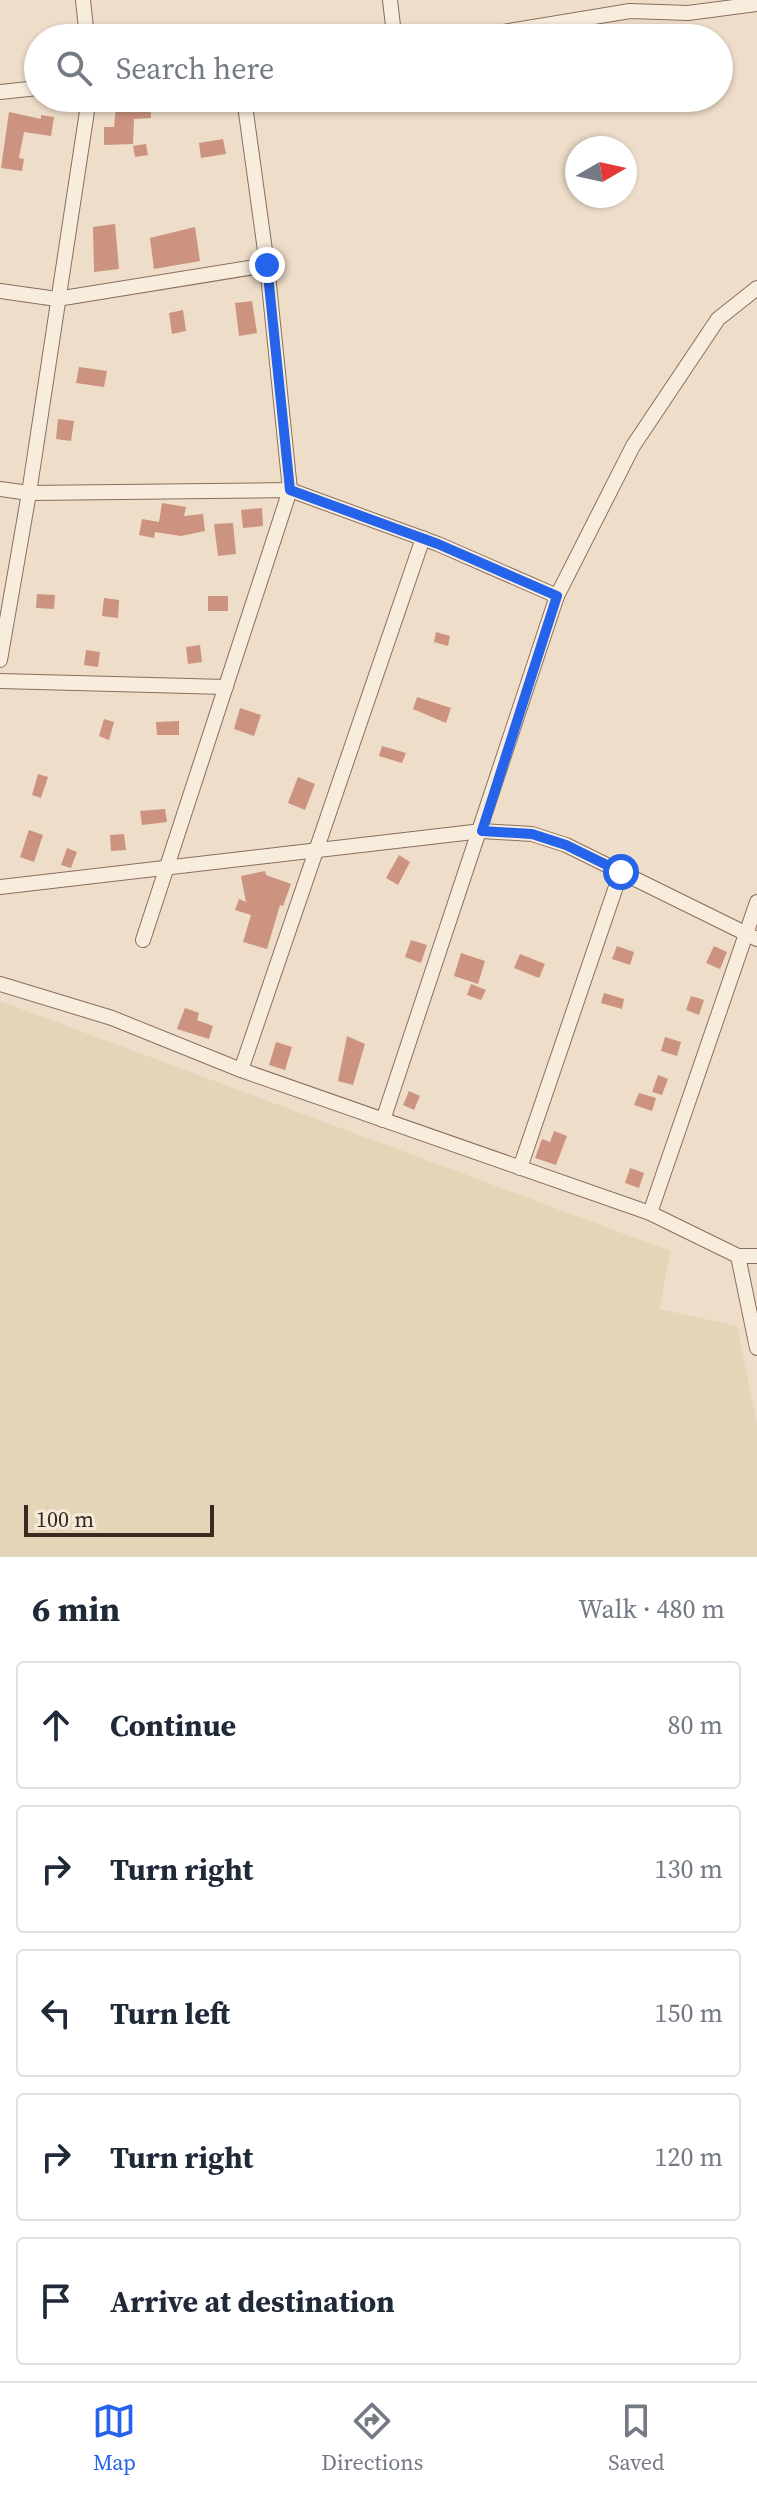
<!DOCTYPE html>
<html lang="en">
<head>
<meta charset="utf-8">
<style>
  :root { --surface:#fff; --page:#f2f2f3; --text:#1f2937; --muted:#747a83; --line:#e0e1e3; --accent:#2563eb }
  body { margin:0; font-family:"Source Serif 4",serif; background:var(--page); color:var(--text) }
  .compass { position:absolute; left:565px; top:136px; width:72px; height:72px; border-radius:50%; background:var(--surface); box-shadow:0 2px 6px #0004; rotate:81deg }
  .scale { position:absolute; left:24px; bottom:20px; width:190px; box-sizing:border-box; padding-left:8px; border:4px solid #3b2921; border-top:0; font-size:22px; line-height:28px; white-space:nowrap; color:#3b2921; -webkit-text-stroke:6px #f5e9d9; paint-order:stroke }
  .stop { position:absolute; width:24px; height:24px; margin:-18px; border:6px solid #2563eb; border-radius:50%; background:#fff }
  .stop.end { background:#2563eb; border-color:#fff; box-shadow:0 2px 8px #0008 }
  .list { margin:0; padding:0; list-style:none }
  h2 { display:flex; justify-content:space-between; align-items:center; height:104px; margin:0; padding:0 32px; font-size:34px }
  h2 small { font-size:26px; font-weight:400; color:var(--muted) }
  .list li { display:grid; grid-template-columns:52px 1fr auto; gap:24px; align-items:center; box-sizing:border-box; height:128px; margin:0 16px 16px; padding:0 16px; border:2px solid var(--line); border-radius:8px }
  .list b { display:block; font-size:30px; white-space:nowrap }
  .list em { font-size:26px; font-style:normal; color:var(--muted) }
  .icon { flex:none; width:44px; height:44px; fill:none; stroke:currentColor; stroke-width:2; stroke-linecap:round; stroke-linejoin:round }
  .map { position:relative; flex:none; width:757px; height:1557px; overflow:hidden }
  .search { position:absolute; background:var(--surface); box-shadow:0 2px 6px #0004; left:24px; right:24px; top:24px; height:88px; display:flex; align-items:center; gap:20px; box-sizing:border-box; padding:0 28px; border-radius:44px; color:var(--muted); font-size:30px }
  .sheet { height:824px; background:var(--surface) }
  nav { display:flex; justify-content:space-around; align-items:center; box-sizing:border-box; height:112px; border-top:2px solid var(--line); background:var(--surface); font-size:22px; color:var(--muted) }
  nav a { display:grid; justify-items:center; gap:4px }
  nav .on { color:var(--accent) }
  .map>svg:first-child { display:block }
  .farmland { fill:#e3d5b7 }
  .building { fill:#cb9380 }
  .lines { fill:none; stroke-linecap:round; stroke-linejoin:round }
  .minor-casing { stroke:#8a6e5e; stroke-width:16 }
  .minor { stroke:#f8ecdd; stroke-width:14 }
  .route { stroke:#2563eb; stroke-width:10 }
</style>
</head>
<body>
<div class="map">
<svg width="757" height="1557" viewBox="0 0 757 1557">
  <rect width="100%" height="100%" fill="#eeddc9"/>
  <polygon class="farmland" points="0,1001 670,1251 660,1309 737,1326 757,1424 757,1557 0,1557"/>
  <g class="building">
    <polygon points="186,98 198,98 199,110 188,111"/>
    <polygon points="150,99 151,118 134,119 133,144 104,145 104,127 114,127 116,106 137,107 136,100"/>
    <polygon points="9,112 41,119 41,115 54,117 51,136 24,132 19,158 24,159 22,171 1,168"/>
    <polygon points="223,139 226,154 201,158 199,143"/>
    <polygon points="146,144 148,155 135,157 133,146"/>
    <polygon points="115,224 119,269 94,272 93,227"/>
    <polygon points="195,227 200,261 154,269 150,238"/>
    <polygon points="252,301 257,333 239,336 235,303"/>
    <polygon points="183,310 186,331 172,334 169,313"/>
    <polygon points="79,367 107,371 104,387 76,383"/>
    <polygon points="58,419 74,421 71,441 56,439"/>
    <polygon points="162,503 186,507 184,516 203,514 205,531 181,536 155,532 154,538 139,535 142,519 159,522"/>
    <polygon points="262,508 263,526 243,528 241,510"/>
    <polygon points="233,523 236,554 218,556 214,524"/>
    <polygon points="37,594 55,595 54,609 36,608"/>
    <rect x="208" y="596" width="20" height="15"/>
    <polygon points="104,598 119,600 118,618 102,616"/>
    <polygon points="436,632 450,636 448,646 434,642"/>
    <polygon points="200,645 202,662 188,664 186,647"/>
    <polygon points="86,650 100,652 98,667 84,665"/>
    <polygon points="417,697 451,708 446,723 413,709"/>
    <polygon points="240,708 261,715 254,736 234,729"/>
    <polygon points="104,719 114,722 109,740 99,736"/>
    <polygon points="179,721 179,735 157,735 156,722"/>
    <polygon points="382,746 406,753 402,763 379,756"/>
    <polygon points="38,774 48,777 41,798 32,795"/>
    <polygon points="298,777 315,784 305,810 288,803"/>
    <polygon points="165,809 167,822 142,825 140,811"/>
    <polygon points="29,830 43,835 34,862 20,857"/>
    <polygon points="124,834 126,850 111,851 110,835"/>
    <polygon points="67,848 77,852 71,868 61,865"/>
    <polygon points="399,855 410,862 398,885 386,878"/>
    <polygon points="265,871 266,875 291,884 283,906 280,905 267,949 243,942 251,915 235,910 239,899 246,902 241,876"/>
    <polygon points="411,940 427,945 421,963 405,957"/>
    <polygon points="617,946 634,952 630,965 612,959"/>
    <polygon points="714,946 727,952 720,969 706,963"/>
    <polygon points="461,953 485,961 478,984 454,976"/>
    <polygon points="520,954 545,964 539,978 514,968"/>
    <polygon points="471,984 486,990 481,1000 467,995"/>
    <polygon points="604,993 624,999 622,1009 601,1003"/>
    <polygon points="691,996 704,1000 699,1015 686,1010"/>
    <polygon points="185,1008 199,1013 197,1020 213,1026 209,1039 177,1029"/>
    <polygon points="347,1036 365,1044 353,1085 338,1081"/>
    <polygon points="665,1037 681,1042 677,1056 661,1051"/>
    <polygon points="276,1042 292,1047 285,1070 269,1065"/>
    <polygon points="658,1075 668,1079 662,1095 652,1092"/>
    <polygon points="409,1091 420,1096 414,1110 403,1105"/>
    <polygon points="639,1093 656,1098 652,1111 634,1105"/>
    <polygon points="554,1131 567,1136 556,1165 535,1158 542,1139 550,1142"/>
    <polygon points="630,1168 644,1173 639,1188 625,1183"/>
  </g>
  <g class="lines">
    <defs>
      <g id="minor">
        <polyline points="83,0 87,38"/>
        <polyline points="390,0 393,26 400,38"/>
        <polyline points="467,38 630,11 688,13 757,4"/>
        <polyline points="0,92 38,88"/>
        <polyline points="0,291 57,299 267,265"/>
        <polyline points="0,489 29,493 290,490 438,544 557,596"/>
        <polyline points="0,660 29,493 89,98"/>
        <polyline points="0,681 226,687"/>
        <polyline points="0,887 482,831 532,834 566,845 757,939"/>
        <polyline points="143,940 290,490 267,265 244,98"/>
        <polyline points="0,984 112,1018 241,1070 650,1213 738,1256 757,1256"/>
        <polyline points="241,1070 423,538"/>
        <polyline points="383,1120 557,596 633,446 718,319 757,288"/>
        <polyline points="520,1168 621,872"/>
        <polyline points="650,1213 757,902"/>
        <polyline points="738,1256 757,1348"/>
      </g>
    </defs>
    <use href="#minor" class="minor-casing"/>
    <use href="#minor" class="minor"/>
  </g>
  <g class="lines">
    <polyline class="route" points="267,265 290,490 438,544 557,596 482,831 532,834 566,845 621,872"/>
  </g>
</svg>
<svg class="compass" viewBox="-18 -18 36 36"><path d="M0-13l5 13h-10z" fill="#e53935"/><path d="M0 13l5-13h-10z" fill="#747a83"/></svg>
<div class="scale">100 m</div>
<div class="stop" style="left:621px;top:872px"></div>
<div class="stop end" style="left:267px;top:265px"></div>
<div class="search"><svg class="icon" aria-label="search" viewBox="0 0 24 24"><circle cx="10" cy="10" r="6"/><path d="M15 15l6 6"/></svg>Search here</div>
</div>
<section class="sheet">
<h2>6 min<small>Walk · 480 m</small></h2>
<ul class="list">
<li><svg class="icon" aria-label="ahead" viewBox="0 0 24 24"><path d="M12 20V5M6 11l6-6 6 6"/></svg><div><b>Continue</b></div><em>80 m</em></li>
<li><svg class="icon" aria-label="right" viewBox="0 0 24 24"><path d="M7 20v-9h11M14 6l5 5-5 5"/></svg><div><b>Turn right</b></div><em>130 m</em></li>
<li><svg class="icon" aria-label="left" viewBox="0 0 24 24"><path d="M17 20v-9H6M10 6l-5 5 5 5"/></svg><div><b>Turn left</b></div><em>150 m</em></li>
<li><svg class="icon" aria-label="right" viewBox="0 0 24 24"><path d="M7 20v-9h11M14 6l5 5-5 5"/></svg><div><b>Turn right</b></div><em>120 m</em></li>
<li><svg class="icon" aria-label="arrive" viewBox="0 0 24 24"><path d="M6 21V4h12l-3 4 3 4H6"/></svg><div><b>Arrive at destination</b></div></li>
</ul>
</section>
<nav>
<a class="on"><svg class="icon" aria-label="map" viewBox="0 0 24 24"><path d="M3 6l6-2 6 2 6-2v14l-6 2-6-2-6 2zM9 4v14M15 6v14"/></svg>Map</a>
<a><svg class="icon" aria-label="directions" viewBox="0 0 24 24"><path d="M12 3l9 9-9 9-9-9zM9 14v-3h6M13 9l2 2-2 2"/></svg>Directions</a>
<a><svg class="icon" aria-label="saved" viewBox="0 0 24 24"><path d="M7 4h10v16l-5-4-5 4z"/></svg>Saved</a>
</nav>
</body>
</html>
